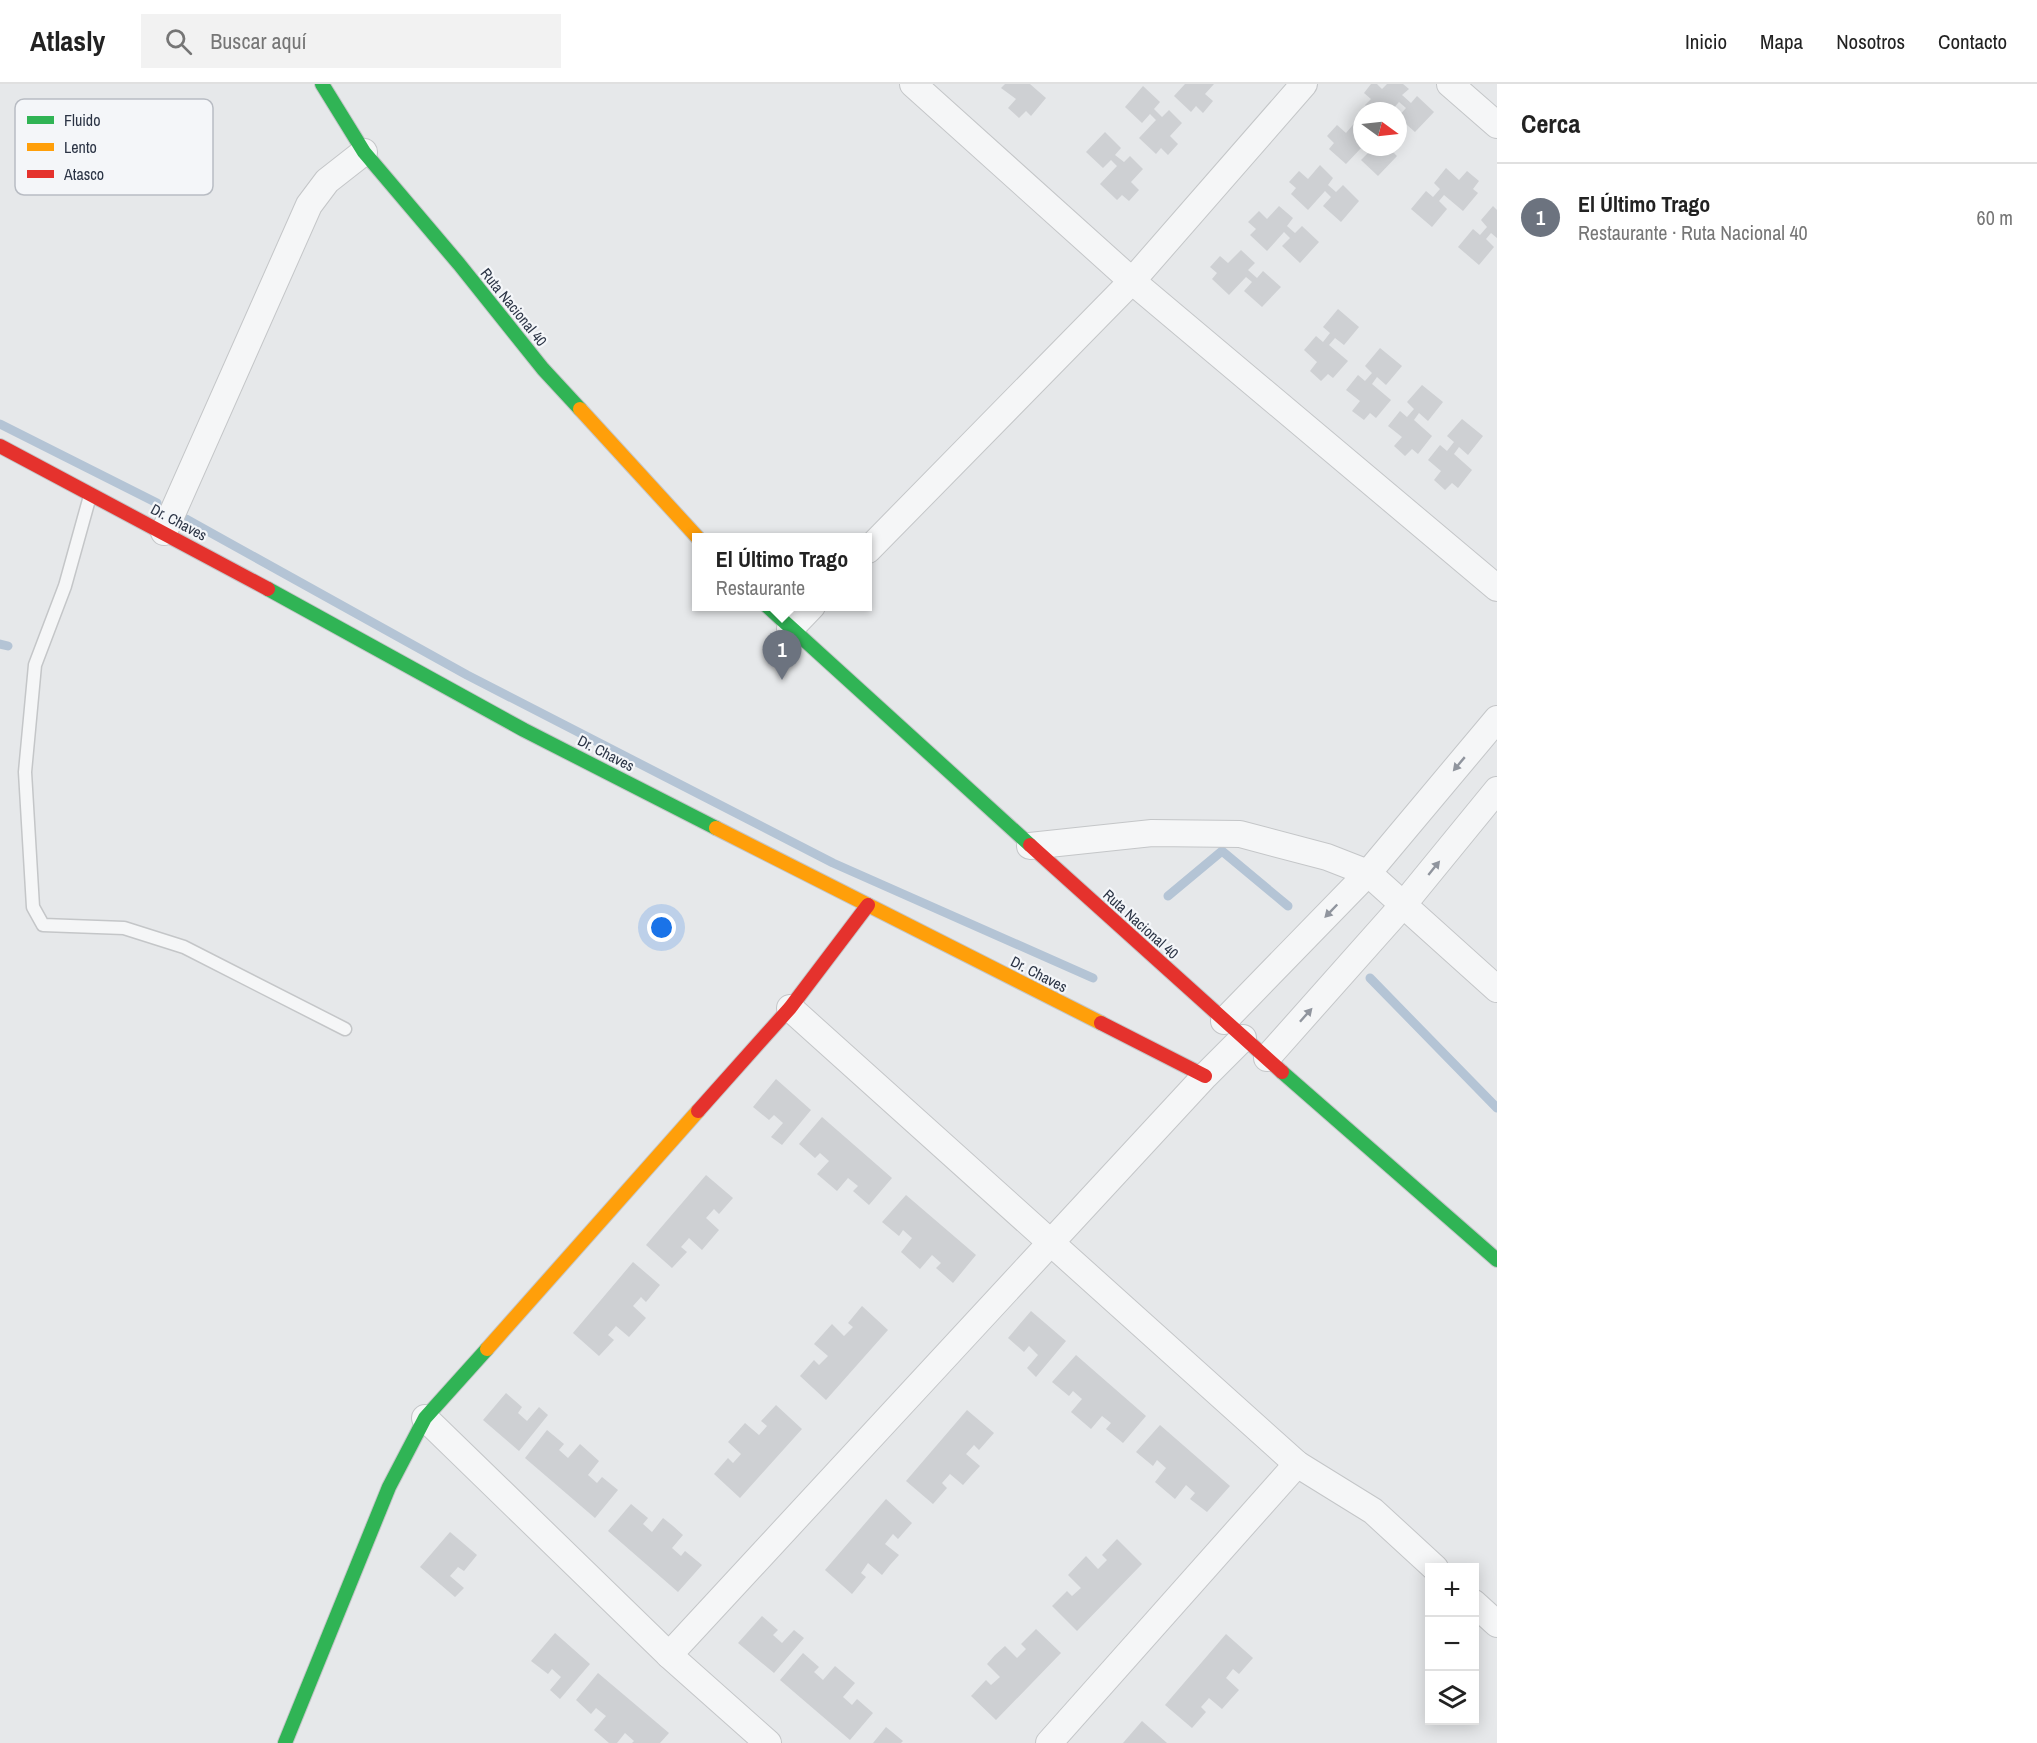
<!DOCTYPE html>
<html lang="es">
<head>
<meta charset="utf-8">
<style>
  :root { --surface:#fff; --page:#f2f2f2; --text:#222; --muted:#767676; --line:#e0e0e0; --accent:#6c737f }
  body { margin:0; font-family:"Archivo Narrow",sans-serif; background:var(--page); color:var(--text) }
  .controls { position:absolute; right:18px; bottom:18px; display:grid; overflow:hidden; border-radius:0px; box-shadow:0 3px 15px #0003 }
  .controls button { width:54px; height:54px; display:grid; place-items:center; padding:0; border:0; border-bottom:2px solid var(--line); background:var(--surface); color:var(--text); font:30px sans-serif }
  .compass { position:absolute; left:1353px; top:18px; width:54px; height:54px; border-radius:50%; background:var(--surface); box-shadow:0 3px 15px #0003; rotate:105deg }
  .you { position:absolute; left:662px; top:844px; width:21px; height:21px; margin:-15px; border:4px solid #fff; border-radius:50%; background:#1a73e8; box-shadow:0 0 0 9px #1a73e833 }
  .badge { display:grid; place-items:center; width:39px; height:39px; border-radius:50%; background:var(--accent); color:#fff; font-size:20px; font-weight:700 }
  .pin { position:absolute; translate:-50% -50px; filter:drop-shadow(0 2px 3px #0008) }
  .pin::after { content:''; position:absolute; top:32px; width:21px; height:18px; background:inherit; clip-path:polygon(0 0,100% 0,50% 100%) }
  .popup { position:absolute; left:692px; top:449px; width:180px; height:78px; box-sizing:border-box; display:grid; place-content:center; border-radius:0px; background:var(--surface); filter:drop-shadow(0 2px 4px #0005); font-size:20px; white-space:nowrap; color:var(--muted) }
  .popup b { font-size:22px; color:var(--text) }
  .popup::after { content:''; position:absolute; left:50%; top:100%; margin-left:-12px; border:12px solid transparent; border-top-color:var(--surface) }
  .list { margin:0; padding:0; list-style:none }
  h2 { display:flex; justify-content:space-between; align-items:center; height:78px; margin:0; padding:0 24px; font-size:26px }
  h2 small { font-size:20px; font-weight:400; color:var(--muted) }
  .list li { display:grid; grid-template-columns:39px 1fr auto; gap:18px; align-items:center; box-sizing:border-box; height:108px; padding:0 24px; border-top:2px solid var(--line) }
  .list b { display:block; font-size:22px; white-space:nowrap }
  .list p { margin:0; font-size:20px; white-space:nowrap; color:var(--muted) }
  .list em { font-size:20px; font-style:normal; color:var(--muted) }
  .icon { flex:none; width:33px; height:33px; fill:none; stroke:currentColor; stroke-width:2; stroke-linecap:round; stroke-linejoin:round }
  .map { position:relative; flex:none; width:1497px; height:1659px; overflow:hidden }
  header { display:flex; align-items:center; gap:36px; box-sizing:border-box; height:84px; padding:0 30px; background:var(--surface); border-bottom:2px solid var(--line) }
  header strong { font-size:28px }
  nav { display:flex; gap:33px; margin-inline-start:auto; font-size:21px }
  .search { width:420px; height:54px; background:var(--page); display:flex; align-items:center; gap:15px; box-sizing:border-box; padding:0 21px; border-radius:0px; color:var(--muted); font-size:22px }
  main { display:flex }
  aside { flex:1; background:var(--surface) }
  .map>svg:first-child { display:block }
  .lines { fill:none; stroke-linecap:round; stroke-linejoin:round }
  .stream { stroke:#b4c4d5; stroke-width:9 }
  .building { fill:#ced0d3 }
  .lane-casing { stroke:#c4c6c8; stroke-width:15 }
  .street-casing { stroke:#c4c6c8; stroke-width:28 }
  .fast-casing { stroke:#c4c6c8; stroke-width:16 }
  .slow-casing { stroke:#c4c6c8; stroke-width:16 }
  .jam-casing { stroke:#c4c6c8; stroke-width:16 }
  .lane { stroke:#f5f6f7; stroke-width:12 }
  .street { stroke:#f5f6f7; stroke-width:26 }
  .fast { stroke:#30b455; stroke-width:14 }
  .slow { stroke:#ff9f0a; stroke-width:14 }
  .jam { stroke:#e5322d; stroke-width:14 }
  .oneway { fill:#90959e }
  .labels { text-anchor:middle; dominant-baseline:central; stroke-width:4.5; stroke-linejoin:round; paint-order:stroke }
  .street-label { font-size:15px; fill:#2b3445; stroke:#f4f6f9 }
  .key { fill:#f4f6f9; stroke:#b8bcc3; stroke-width:1.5 }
  .key-label { font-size:16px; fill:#2b3445 }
</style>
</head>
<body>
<header>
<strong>Atlasly</strong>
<div class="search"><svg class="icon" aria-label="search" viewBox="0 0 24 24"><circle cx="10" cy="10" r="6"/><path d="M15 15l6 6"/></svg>Buscar aquí</div>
<nav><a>Inicio</a><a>Mapa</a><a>Nosotros</a><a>Contacto</a></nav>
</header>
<main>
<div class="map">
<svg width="1497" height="1659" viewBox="0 0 1497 1659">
  <rect width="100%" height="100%" fill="#e6e8ea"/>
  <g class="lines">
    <g class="stream">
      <polyline points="0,340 157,419"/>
      <polyline points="186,435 467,591 833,779 1093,894"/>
      <polyline points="0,560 8,562"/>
      <polyline points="1168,812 1222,767 1288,822"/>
      <polyline points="1370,894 1497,1024"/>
    </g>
  </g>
  <g class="building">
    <polygon points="1005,0 1030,0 1046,14 1031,32 1026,27 1019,34 1008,24 1016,15 1001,4"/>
    <polygon points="1185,0 1214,0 1205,10 1213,17 1203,29 1196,22 1191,28 1174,12"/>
    <polygon points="1371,0 1377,0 1382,5 1387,0 1403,0 1409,5 1402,11 1411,19 1417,12 1434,28 1415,48 1398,33 1406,24 1399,18 1391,27 1372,27 1365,21 1371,15 1364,9"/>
    <polygon points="1143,2 1160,18 1154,25 1162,33 1169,26 1182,39 1170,52 1178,60 1168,71 1161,64 1156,70 1139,54 1156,36 1150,30 1142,39 1125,23"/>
    <polygon points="1357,36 1362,40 1362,63 1346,80 1329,65 1334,59 1327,52 1337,41 1346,49"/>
    <polygon points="1105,48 1121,64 1115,71 1124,78 1130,72 1143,85 1131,98 1139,106 1129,117 1122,111 1117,116 1100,100 1117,82 1111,76 1103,84 1086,68"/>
    <polygon points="1364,63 1388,63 1397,72 1378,92 1361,76 1369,68"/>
    <polygon points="1320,81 1333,94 1328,101 1336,108 1343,101 1359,117 1341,138 1323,122 1331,113 1325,107 1308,126 1291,110 1296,104 1289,98 1299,87 1308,95"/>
    <polygon points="1446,84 1459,96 1467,87 1479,97 1473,105 1478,109 1463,127 1444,111 1439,117 1447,125 1432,143 1411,125 1426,107 1433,113 1440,105 1434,99"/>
    <polygon points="1279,122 1293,134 1287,142 1295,149 1302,142 1319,158 1300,179 1282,162 1290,154 1284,148 1267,167 1250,151 1256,145 1248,138 1259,127 1267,135"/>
    <polygon points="1493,122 1497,126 1497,154 1491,149 1486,155 1494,163 1479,181 1458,163 1473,145 1480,151 1487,143 1481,136"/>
    <polygon points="1241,166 1255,179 1248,186 1257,194 1263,187 1281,203 1262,223 1244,207 1252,198 1246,193 1229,211 1212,195 1217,189 1210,183 1220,172 1228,179"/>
    <polygon points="1338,225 1359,243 1344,261 1335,254 1329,261 1348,277 1333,294 1328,290 1321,297 1310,287 1317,278 1304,266 1316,252 1323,258 1330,249 1323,243"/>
    <polygon points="1380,264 1402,282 1386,301 1377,293 1372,300 1391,316 1376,334 1370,329 1364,336 1352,327 1360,317 1346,306 1358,291 1365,297 1372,289 1365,282"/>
    <polygon points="1422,301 1443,318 1428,337 1419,329 1414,336 1432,352 1418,370 1412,365 1405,372 1394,362 1402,353 1388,342 1400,327 1407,333 1414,325 1407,318"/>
    <polygon points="1462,335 1483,352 1468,371 1459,363 1454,370 1472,386 1458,404 1452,399 1445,406 1434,396 1441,387 1428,376 1440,361 1447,367 1454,358 1447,352"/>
    <polygon points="776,995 811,1026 782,1061 771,1053 783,1039 774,1031 769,1036 753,1023"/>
    <polygon points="822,1033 892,1094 869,1121 853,1107 858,1102 848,1094 837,1107 817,1090 829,1077 820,1069 815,1074 799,1060"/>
    <polygon points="706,1091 733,1114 719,1130 714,1125 706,1134 719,1146 702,1166 689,1154 681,1163 687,1168 672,1184 646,1161"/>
    <polygon points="906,1111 976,1171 953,1199 936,1184 941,1179 932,1171 920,1185 901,1168 912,1154 903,1146 899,1152 882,1138"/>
    <polygon points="633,1178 660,1201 646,1218 641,1213 633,1222 646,1234 629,1253 616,1242 608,1251 614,1256 599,1272 573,1249"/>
    <polygon points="862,1222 888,1246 826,1316 800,1292 814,1276 819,1281 828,1272 814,1260 832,1240 844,1252 853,1243 848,1239"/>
    <polygon points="1031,1227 1066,1257 1036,1293 1027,1284 1038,1271 1029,1262 1024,1268 1008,1254"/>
    <polygon points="1076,1271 1146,1332 1123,1359 1106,1345 1111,1339 1102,1332 1091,1345 1071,1328 1082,1315 1073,1307 1069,1312 1052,1298"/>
    <polygon points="506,1309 522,1323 518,1329 527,1337 539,1323 548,1331 519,1367 483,1336"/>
    <polygon points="776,1321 802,1345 740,1414 714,1390 728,1374 733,1379 741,1370 728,1358 737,1348 745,1339 759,1351 767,1342 761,1337"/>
    <polygon points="967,1326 994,1349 979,1366 974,1361 966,1370 980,1382 971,1392 963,1401 950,1390 942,1399 947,1404 933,1420 906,1397"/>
    <polygon points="1160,1341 1230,1402 1207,1428 1190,1415 1195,1409 1186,1401 1175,1415 1155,1398 1166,1384 1157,1376 1153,1382 1136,1368"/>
    <polygon points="547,1346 564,1360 559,1366 568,1374 580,1360 599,1377 588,1391 597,1399 602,1393 618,1406 595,1434 525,1374"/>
    <polygon points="886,1415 912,1439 898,1455 893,1450 885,1460 899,1471 890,1481 882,1491 868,1479 861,1489 866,1493 852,1510 825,1486"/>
    <polygon points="631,1420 648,1434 643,1440 652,1448 663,1434 673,1442 683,1451 672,1464 681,1472 685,1467 702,1481 678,1508 608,1447"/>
    <polygon points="450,1448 477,1471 464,1487 458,1483 450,1492 464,1504 455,1513 420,1483"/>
    <polygon points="1117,1455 1142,1480 1077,1547 1052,1522 1067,1507 1072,1512 1081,1504 1068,1491 1086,1472 1098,1485 1107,1476 1102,1471"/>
    <polygon points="762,1532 778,1546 773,1551 782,1559 794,1546 804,1554 774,1589 738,1559"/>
    <polygon points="1036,1545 1061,1569 996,1636 971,1612 986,1596 991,1601 1000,1593 987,1580 995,1571 1005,1562 1017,1574 1026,1565 1021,1560"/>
    <polygon points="555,1549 590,1580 560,1615 550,1606 561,1593 552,1585 548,1590 531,1577"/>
    <polygon points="1226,1550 1253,1574 1239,1590 1233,1585 1226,1594 1239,1606 1230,1616 1222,1625 1209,1614 1201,1623 1206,1628 1192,1644 1165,1621"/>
    <polygon points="803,1569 819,1583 814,1588 823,1596 835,1582 855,1599 843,1613 852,1621 857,1615 873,1629 850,1656 780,1596"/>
    <polygon points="598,1589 669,1649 660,1659 632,1659 634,1657 625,1649 617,1659 609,1659 594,1646 606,1632 596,1624 591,1630 576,1616"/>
    <polygon points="1142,1637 1167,1659 1123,1659"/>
    <polygon points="886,1643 903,1657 901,1659 873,1659"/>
  </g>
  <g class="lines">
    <defs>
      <polyline id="lane" points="90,412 65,502 35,581 25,688 33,823 43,841 124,844 184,863 345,945"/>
      <g id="street">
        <polyline points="913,0 1132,197 1497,504"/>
        <polyline points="1450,0 1497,41"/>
        <polyline points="164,448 309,121 327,97 364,68"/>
        <polyline points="868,466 1132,197 1304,0"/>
        <polyline points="790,545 812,522"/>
        <polyline points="1030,762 1152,749 1240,750 1327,773 1368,789 1497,905"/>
        <polyline points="790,924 1297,1380 1373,1427 1435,1484"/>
        <polyline points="1224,937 1368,789 1497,635"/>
        <polyline points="1267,974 1403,821 1497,706"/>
        <polyline points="425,1334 669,1571 768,1659"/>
        <polyline points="1474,1519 1497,1540"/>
        <polyline points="669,1571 1205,992 1243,954"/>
        <polyline points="1049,1659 1297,1380"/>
      </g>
      <g id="fast">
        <polyline points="322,0 364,68 459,180 543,285 580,325"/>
        <polyline points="268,505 524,646 716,744"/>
        <polyline points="767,522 1030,761"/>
        <polyline points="1282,988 1497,1176"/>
        <polyline points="285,1659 389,1403 425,1334 487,1265"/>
      </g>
      <g id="slow">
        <polyline points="580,325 698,454"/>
        <polyline points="716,744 1101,939"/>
        <polyline points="487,1265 698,1027"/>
      </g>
      <g id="jam">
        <polyline points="0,362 268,505"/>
        <polyline points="1030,761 1282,988"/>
        <polyline points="1101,939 1205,992"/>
        <polyline points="698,1027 790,924 868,821"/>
      </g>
    </defs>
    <use href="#lane" class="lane-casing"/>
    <use href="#street" class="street-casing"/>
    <use href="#fast" class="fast-casing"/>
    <use href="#slow" class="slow-casing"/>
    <use href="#jam" class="jam-casing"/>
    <use href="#lane" class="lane"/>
    <use href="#street" class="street"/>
    <use href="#fast" class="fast"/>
    <use href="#slow" class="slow"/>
    <use href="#jam" class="jam"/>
  </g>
  <defs><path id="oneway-solid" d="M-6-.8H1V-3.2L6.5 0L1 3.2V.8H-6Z" transform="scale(1.5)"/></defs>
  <g class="oneway">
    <use href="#oneway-solid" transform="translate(1459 680) rotate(130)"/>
    <use href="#oneway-solid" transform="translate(1434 784) rotate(-51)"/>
    <use href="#oneway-solid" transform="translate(1331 827) rotate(134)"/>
    <use href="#oneway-solid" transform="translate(1306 931) rotate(-48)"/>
  </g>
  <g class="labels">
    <g class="street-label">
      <text transform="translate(514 223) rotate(51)">Ruta Nacional 40</text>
      <text transform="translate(179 438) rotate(28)">Dr. Chaves</text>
      <text transform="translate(606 669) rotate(27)">Dr. Chaves</text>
      <text transform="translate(1141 840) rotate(42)">Ruta Nacional 40</text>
      <text transform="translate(1039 890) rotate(27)">Dr. Chaves</text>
    </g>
  </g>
  <rect x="15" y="15" width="198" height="96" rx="9" class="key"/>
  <rect x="27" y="32" width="27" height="8" fill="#30b455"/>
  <rect x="27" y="59" width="27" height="8" fill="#ff9f0a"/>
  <rect x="27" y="86" width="27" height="8" fill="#e5322d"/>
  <g class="key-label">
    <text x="64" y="42">Fluido</text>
    <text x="64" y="69">Lento</text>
    <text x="64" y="96">Atasco</text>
  </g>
</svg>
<div class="controls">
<button>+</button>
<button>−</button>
<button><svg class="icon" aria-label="layers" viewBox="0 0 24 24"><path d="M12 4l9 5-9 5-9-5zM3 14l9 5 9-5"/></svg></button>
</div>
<svg class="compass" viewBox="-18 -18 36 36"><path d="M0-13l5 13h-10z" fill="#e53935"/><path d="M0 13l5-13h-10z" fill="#767676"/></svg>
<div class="you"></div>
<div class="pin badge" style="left:782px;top:596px">1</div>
<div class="popup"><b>El Último Trago</b>Restaurante</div>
</div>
<aside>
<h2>Cerca<small></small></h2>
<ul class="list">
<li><span class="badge">1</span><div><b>El Último Trago</b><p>Restaurante · Ruta Nacional 40</p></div><em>60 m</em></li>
</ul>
</aside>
</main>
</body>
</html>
